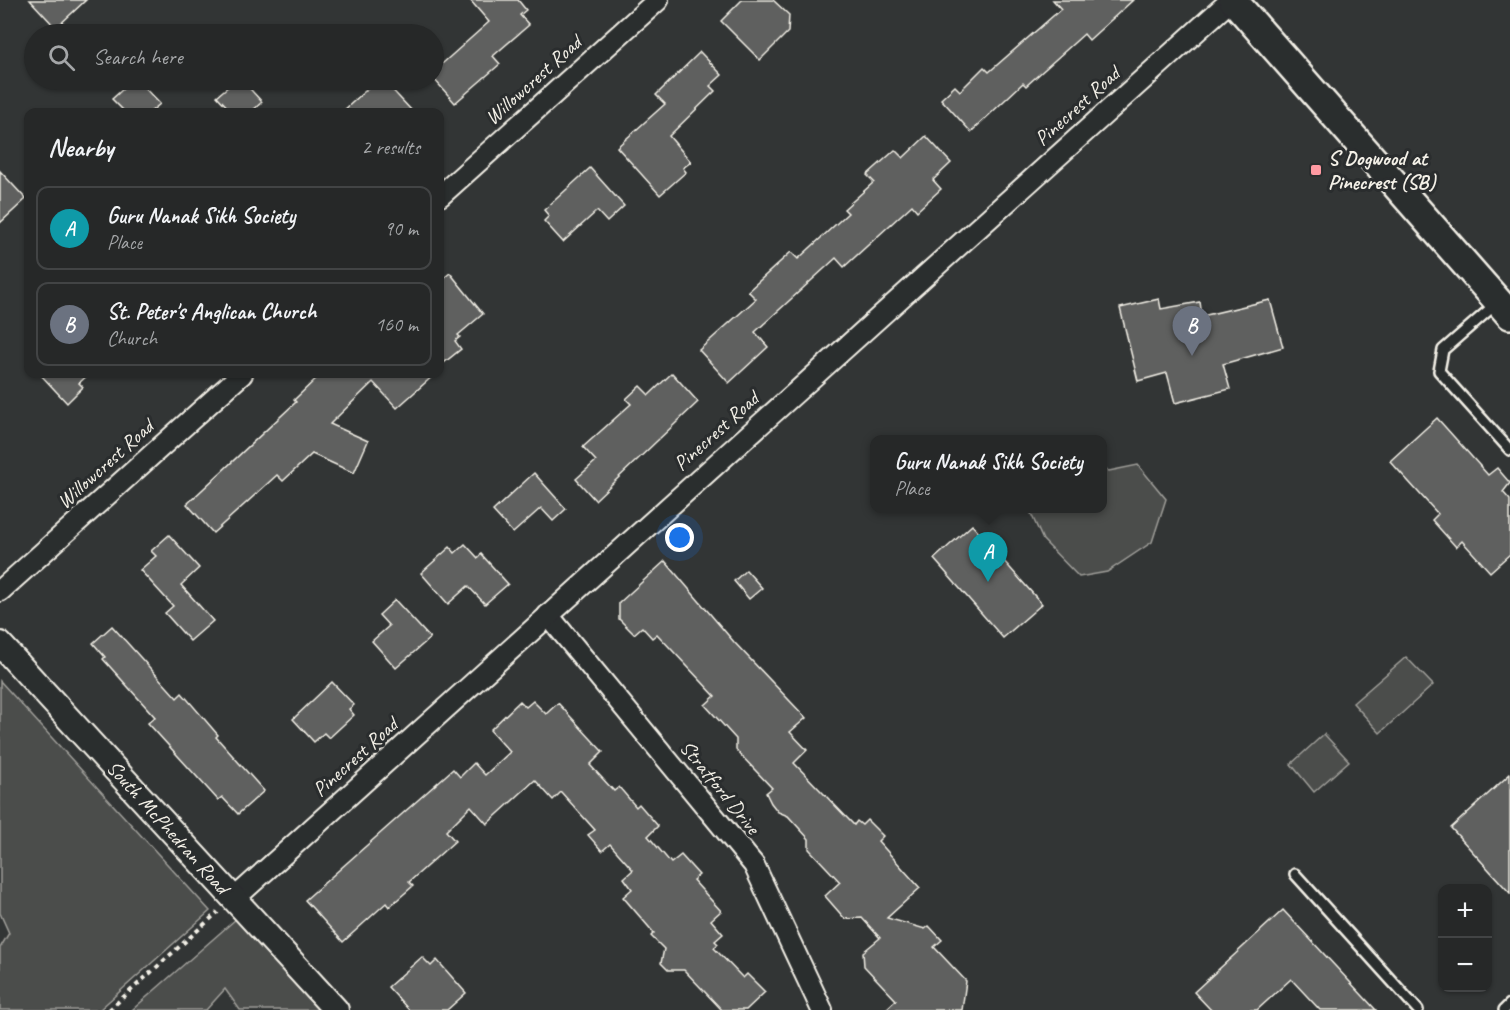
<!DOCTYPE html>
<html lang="en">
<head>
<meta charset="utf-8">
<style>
  :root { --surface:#262828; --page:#2e3030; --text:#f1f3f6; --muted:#a4a6a8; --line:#424445; --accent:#bca0f2 }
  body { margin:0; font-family:Caveat,sans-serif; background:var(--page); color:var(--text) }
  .controls { position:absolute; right:18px; bottom:18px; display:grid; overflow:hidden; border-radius:12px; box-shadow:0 2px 4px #0004 }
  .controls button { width:54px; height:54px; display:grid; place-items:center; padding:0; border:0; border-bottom:2px solid var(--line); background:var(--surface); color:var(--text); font:30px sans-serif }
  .you { position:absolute; left:680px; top:538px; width:21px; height:21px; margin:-15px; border:4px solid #fff; border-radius:50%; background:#1a73e8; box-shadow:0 0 0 9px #1a73e833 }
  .badge { display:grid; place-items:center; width:39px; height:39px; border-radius:50%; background:var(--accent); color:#fff; font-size:20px; font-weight:700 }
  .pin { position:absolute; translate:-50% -50px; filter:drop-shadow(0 2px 3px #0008) }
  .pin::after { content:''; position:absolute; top:32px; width:21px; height:18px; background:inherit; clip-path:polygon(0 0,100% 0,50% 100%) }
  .popup { position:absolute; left:870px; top:435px; width:237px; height:78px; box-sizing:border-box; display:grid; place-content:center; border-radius:12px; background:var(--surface); filter:drop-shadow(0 2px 4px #0005); font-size:20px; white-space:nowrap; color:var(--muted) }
  .popup b { font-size:22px; color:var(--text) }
  .popup::after { content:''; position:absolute; left:50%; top:100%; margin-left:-12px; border:12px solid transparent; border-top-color:var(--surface) }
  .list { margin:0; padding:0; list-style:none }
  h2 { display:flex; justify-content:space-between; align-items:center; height:78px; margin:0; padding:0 24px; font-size:26px }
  h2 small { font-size:20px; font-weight:400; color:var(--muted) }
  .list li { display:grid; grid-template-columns:39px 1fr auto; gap:18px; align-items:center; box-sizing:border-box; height:84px; margin:0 12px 12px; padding:0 12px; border:2px solid var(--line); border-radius:12px }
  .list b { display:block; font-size:22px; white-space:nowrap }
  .list p { margin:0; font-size:20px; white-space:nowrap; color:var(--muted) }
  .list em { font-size:20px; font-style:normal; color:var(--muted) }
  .icon { flex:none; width:33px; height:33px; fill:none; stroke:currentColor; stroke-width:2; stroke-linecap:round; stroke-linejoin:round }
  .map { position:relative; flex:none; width:1510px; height:1010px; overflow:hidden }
  .search { position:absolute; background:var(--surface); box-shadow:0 2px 4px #0004; left:24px; top:24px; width:420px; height:66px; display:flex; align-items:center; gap:15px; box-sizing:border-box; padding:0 21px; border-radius:33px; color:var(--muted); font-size:22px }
  .panel { position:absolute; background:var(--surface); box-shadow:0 2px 4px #0004; left:24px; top:108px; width:420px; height:270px; border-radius:12px }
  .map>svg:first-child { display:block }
  .green { fill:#4b4d4c; stroke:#a09f9a; stroke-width:1.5 }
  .building { fill:#5f605f; stroke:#f4f1e8; stroke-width:1.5 }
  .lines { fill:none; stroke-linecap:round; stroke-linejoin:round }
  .service-casing { stroke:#f4f1e8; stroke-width:14 }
  .minor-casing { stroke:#f4f1e8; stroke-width:24 }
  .tertiary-casing { stroke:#f4f1e8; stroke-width:28 }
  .secondary-casing { stroke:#f4f1e8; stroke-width:32 }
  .path { stroke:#f4f1e8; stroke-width:4; stroke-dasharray:4.5 4.5; stroke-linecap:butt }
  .service { stroke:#2a2d2e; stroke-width:9 }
  .minor { stroke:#2a2d2e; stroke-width:20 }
  .tertiary { stroke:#2a2d2e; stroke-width:24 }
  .secondary { stroke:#2a2d2e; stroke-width:27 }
  .poi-dot { fill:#ff9aa2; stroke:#2a2d2e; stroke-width:2 }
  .labels { text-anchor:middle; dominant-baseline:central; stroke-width:6; stroke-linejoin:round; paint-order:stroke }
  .street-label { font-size:21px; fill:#f4f1e8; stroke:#2a2d2e }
  .poi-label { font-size:21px; font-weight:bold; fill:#f4f1e8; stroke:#2a2d2e; text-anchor:start }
</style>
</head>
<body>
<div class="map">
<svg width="1510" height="1010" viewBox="0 0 1510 1010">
  <rect width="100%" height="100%" fill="#323535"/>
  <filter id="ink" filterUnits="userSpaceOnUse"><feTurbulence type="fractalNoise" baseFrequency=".0167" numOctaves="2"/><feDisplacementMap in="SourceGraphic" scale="12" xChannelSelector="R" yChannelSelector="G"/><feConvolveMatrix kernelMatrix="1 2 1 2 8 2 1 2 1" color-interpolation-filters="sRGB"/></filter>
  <g filter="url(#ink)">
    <g class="green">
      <polygon points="1138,465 1166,499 1152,542 1107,572 1079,577 1043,540 1029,509 1102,508 1102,468 1109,471"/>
      <polygon points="1406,657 1433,685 1380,733 1353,703"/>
      <polygon points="0,681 210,911 99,1010 0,1010 0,948 9,933 0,913"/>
      <polygon points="1324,734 1349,761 1314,792 1291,764"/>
      <polygon points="236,919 318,1010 240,1010 225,989 206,1010 132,1010"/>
    </g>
    <g class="building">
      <polygon points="30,0 86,0 56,28"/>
      <polygon points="470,0 518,0 526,10 520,15 529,25 493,56 500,64 455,103 434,79 434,71 489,22"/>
      <polygon points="742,0 773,0 789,15 788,32 760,60 721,21"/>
      <polygon points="1053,0 1133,0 1089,40 1084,34 1026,86 1023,83 971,132 941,99 955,86 960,91 984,67 989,72 1061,9"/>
      <polygon points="700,52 722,75 710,86 715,91 669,136 691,162 683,168 686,172 660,195 617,147 665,104 656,95"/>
      <polygon points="133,80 137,80 160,104 150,112 125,112 112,99"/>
      <polygon points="236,80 242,80 262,102 251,112 232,112 217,96"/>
      <polygon points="375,82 380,88 386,83 413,112 342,112"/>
      <polygon points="926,136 951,163 933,180 941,189 917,211 912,205 844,267 836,258 755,332 768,347 729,383 699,350 756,299 748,291 791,252 798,259 848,213 844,209 874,182 867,175 895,150 903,158"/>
      <polygon points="590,168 624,206 607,222 597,211 563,242 544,221 549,216 544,210"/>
      <polygon points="0,171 26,199 0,223"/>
      <polygon points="450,273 483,314 458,335 460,337 455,341 461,349 440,366 440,281"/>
      <polygon points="1159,299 1161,309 1200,302 1202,316 1270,300 1283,347 1223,364 1230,389 1175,403 1167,373 1138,381 1120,308"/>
      <polygon points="672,373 698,402 595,500 576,479 596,461 583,447 631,404 626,399 640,386 649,395"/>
      <polygon points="40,374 89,374 79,383 83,387 67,403"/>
      <polygon points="321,374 435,374 397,408 373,382 330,424 368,441 354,473 312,454 283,481 277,475 213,533 187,504 296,402 294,400"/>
      <polygon points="1437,418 1488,475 1497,468 1510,483 1503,492 1510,500 1510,554 1490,572 1462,541 1456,547 1432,520 1438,514 1390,461"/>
      <polygon points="534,473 566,509 553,521 541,508 513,533 493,511"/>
      <polygon points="972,525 1042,604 1003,638 934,559"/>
      <polygon points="169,535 199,568 181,585 213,621 190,641 165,613 173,606 140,570 156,556 151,551"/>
      <polygon points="465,544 478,558 481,554 508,584 485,604 468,586 448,604 421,573 450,547 455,553"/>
      <polygon points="665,561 734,642 806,718 790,732 807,750 794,763 854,825 857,821 862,825 867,820 883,836 878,841 920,888 887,918 925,929 929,926 942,940 934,947 966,981 962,1010 885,1010 896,1000 864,966 863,952 880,938 862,918 845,919 825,896 840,882 809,849 809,839 788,816 778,812 771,803 766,793 772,788 736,750 736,739 705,705 715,696 657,634 652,638 642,627 634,634 619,619 619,603"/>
      <polygon points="746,570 762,588 749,599 734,581"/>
      <polygon points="395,600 430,638 396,668 372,641 389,626 379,615"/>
      <polygon points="112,626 177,698 182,693 218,735 216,737 264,791 238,814 222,797 218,800 148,723 155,717 103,659 105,657 93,643"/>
      <polygon points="332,682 354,705 349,709 354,715 329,738 324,733 314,742 293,719"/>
      <polygon points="520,701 526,707 533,701 546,714 558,703 603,752 590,765 614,791 619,787 636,807 639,804 658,826 648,836 671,863 681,855 699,875 693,880 721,911 711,920 723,934 715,941 718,944 714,948 743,978 747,974 765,992 746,1010 722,1010 684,970 668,970 661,963 664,949 651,936 654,933 623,897 632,889 624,878 633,870 610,844 602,851 588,835 595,830 561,792 553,800 535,780 487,824 471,806 446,831 455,841 409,882 413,886 389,907 386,903 343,942 305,900 453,769 460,777 474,763 485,775 510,752 490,730"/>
      <polygon points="1510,774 1510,893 1451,828"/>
      <polygon points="1283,910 1376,1010 1320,1010 1291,979 1257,1010 1211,1010 1194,992"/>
      <polygon points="422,957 431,966 437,960 466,993 447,1010 409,1010 388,987"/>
    </g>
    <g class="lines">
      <defs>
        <g id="service">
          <polyline points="1497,303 1443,350 1439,371 1510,450"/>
          <polyline points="1295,874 1418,1010"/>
          <polyline points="1504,1010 1510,1004"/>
        </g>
        <g id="minor">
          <polyline points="440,196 658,0"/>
          <polyline points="0,591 242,374"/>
          <polyline points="548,615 754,865 822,1010"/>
          <polyline points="234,899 1231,0"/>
        </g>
        <polyline id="tertiary" points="0,644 336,1010"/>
        <polyline id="secondary" points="1233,0 1510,315"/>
      </defs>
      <use href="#service" class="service-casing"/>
      <use href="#minor" class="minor-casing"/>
      <use href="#tertiary" class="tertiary-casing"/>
      <use href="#secondary" class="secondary-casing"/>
      <polyline class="path" points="109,1010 218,912"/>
      <use href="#service" class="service"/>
      <use href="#minor" class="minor"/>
      <use href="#tertiary" class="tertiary"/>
      <use href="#secondary" class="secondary"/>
    </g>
  </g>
  <rect class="poi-dot" x="1310" y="164" width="12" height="12" rx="3"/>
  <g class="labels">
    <g class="street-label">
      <text transform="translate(533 80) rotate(-42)">Willowcrest Road</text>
      <text transform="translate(1077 106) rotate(-42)">Pinecrest Road</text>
      <text transform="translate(716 431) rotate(-42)">Pinecrest Road</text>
      <text transform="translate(105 464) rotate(-42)">Willowcrest Road</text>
      <text transform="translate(355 757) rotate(-42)">Pinecrest Road</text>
      <text transform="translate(720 787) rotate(51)">Stratford Drive</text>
      <text transform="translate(168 827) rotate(48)">South McPhedran Road</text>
    </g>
    <g class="poi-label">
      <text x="1328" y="158">S Dogwood at<tspan x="1328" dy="24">Pinecrest (SB)</tspan></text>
    </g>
  </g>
</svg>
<div class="controls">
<button>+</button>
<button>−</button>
</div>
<div class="you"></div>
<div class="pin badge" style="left:988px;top:582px;background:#0f9aa8">A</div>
<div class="popup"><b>Guru Nanak Sikh Society</b>Place</div>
<div class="pin badge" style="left:1192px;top:356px;background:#6b7280">B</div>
<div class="search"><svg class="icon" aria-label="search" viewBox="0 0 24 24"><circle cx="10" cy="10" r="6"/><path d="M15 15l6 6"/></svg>Search here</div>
<section class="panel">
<h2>Nearby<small>2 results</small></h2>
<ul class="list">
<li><span class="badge" style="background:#0f9aa8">A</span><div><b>Guru Nanak Sikh Society</b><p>Place</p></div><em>90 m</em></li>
<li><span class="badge" style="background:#6b7280">B</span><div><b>St. Peter's Anglican Church</b><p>Church</p></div><em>160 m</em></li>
</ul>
</section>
</div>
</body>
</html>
